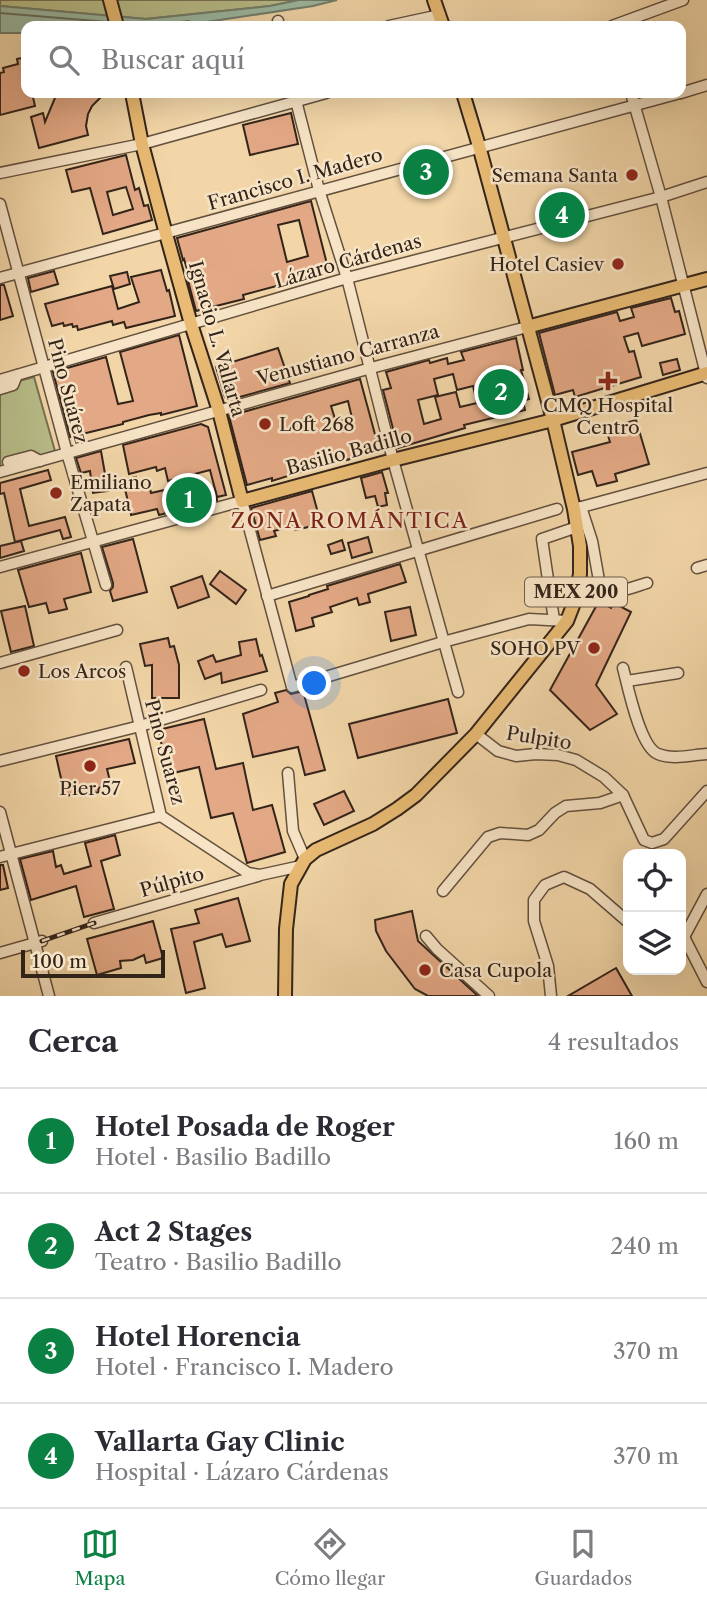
<!DOCTYPE html>
<html lang="es">
<head>
<meta charset="utf-8">
<style>
  :root { --surface:#fff; --page:#f7f7f7; --text:#2b2b33; --muted:#7c7c81; --line:#e1e1e2; --accent:#0b8043 }
  body { margin:0; font-family:"Libre Caslon Text",serif; background:var(--page); color:var(--text) }
  .controls { position:absolute; right:21px; bottom:21px; display:grid; overflow:hidden; border-radius:14px; box-shadow:0 7px 28px #0002 }
  .controls button { width:63px; height:63px; display:grid; place-items:center; padding:0; border:0; border-bottom:2px solid var(--line); background:var(--surface); color:var(--text); font:35px sans-serif }
  .scale { position:absolute; left:21px; bottom:18px; width:144px; box-sizing:border-box; padding-left:7px; border:4px solid #33241a; border-top:0; font-size:19px; line-height:24px; white-space:nowrap; color:#33241a; -webkit-text-stroke:5px #f7e4c6; paint-order:stroke }
  .you { position:absolute; left:315px; top:684px; width:24px; height:24px; margin:-18px; border:5px solid #fff; border-radius:50%; background:#1a73e8; box-shadow:0 0 0 10px #1a73e833 }
  .badge { display:grid; place-items:center; width:46px; height:46px; border-radius:50%; background:var(--accent); color:#fff; font-size:23px; font-weight:700 }
  .pin { position:absolute; translate:-50% -50%; border:4px solid #fff; box-shadow:0 2px 7px #0006 }
  .list { margin:0; padding:0; list-style:none }
  h2 { display:flex; justify-content:space-between; align-items:center; height:91px; margin:0; padding:0 28px; font-size:30px }
  h2 small { font-size:23px; font-weight:400; color:var(--muted) }
  .list li { display:grid; grid-template-columns:46px 1fr auto; gap:21px; align-items:center; box-sizing:border-box; height:105px; padding:0 28px; border-top:2px solid var(--line) }
  .list b { display:block; font-size:26px; white-space:nowrap }
  .list p { margin:0; font-size:23px; white-space:nowrap; color:var(--muted) }
  .list em { font-size:23px; font-style:normal; color:var(--muted) }
  .icon { flex:none; width:38px; height:38px; fill:none; stroke:currentColor; stroke-width:2; stroke-linecap:round; stroke-linejoin:round }
  .map { position:relative; flex:none; width:707px; height:996px; overflow:hidden }
  .search { position:absolute; background:var(--surface); box-shadow:0 7px 28px #0002; left:21px; right:21px; top:21px; height:77px; display:flex; align-items:center; gap:18px; box-sizing:border-box; padding:0 24px; border-radius:14px; color:var(--muted); font-size:26px }
  .sheet { height:511px; background:var(--surface) }
  nav { display:flex; justify-content:space-around; align-items:center; box-sizing:border-box; height:98px; border-top:2px solid var(--line); background:var(--surface); font-size:19px; color:var(--muted) }
  nav a { display:grid; justify-items:center; gap:4px }
  nav .on { color:var(--accent) }
  .map>svg:first-child { display:block }
  .green { fill:#b8be8a; stroke:#767152; stroke-width:2 }
  .water { fill:#9cbaa3; stroke:#727e6c; stroke-width:2 }
  .lines { fill:none; stroke-linecap:round; stroke-linejoin:round }
  .shore { stroke:#686f5e; stroke-width:2 }
  .building { fill:#e3a885; stroke:#33241a; stroke-width:2; fill-rule:evenodd }
  .minor-casing { stroke:#63503e; stroke-width:13 }
  .major-casing { stroke:#33241a; stroke-width:16 }
  .minor { stroke:#f7e4c6; stroke-width:10 }
  .major { stroke:#e9bb74; stroke-width:12 }
  .rail-casing { stroke:#33241a; stroke-width:5 }
  .rail { stroke:#f7e4c6; stroke-width:2.5; stroke-dasharray:8; stroke-linecap:butt }
  .poi-dot { fill:#8f2418; stroke:#f7e4c6; stroke-width:2.5 }
  .labels { text-anchor:middle; dominant-baseline:central; stroke-width:5; stroke-linejoin:round; paint-order:stroke }
  .shield { fill:#f7e4c6; stroke:#6e5e4e; stroke-width:2 }
  .shield-label { font-size:18px; font-weight:bold; fill:#33241a }
  .poi-label { font-size:19px; fill:#33241a; stroke:#f7e4c6; text-anchor:start }
  .street-label { font-size:19px; fill:#33241a; stroke:#f7e4c6 }
  .neighbourhood-label { font-size:21px; letter-spacing:2px; fill:#7a1f14; stroke:#f7e4c6 }
</style>
</head>
<body>
<div class="map">
<svg width="707" height="996" viewBox="0 0 707 996">
  <rect width="100%" height="100%" fill="#f2d6a8"/>
  <filter id="stains"><feTurbulence type="fractalNoise" baseFrequency=".00286" numOctaves="4"/><feColorMatrix values="0 0 0 0 .2 0 0 0 0 .09 0 0 0 0 .02 0 0 0 .5 -.17"/></filter>
  <radialGradient id="worn" r=".72"><stop offset=".6" stop-color="#630" stop-opacity="0"/><stop offset="1" stop-color="#630" stop-opacity=".3"/></radialGradient>
  <g class="green">
    <polygon points="0,0 299,0 270,6 146,19 0,6"/>
    <polygon points="34,377 55,451 0,467 0,386"/>
  </g>
  <polygon class="water" points="299,0 337,0 313,6 180,26 26,26 26,33 0,33 0,6 146,19 270,6"/>
  <g class="lines">
    <g class="shore">
      <polyline points="0,13 108,22"/>
      <polyline points="125,24 147,26 189,21 192,23 193,26"/>
    </g>
  </g>
  <g class="building">
    <polygon points="26,57 26,93 32,93 35,106 0,115 0,73 4,72 3,68 18,64 17,59"/>
    <polygon points="57,93 105,93 92,106 88,114 86,126 88,135 39,148 31,117 43,113 45,122"/>
    <polygon points="291,113 298,144 250,155 243,125"/>
    <path d="M 126,155 L 135,190 L 139,188 L 144,206 L 148,205 L 152,220 L 103,234 L 90,188 L 72,192 L 66,170 ZM 126,187 L 133,209 L 113,215 L 107,192 Z"/>
    <path d="M 311,201 L 329,272 L 243,295 L 244,299 L 196,311 L 187,277 L 189,276 L 184,259 L 183,260 L 177,238 ZM 299,220 L 308,256 L 287,262 L 278,225 Z"/>
    <polygon points="161,270 167,291 169,290 175,316 126,328 124,322 113,325 112,321 78,330 77,326 73,327 72,324 64,326 63,323 52,326 45,304 112,286 118,309 139,302 131,277"/>
    <polygon points="54,271 58,284 31,292 28,278"/>
    <polygon points="127,272 130,284 114,289 110,276"/>
    <polygon points="0,285 4,285 13,316 0,320"/>
    <polygon points="671,298 675,312 679,311 685,334 642,346 638,333 624,337 629,352 634,351 641,377 575,397 573,390 555,395 539,333 617,312 620,321 634,317 631,308"/>
    <polygon points="179,335 197,406 161,415 161,413 149,415 123,422 123,424 70,437 53,372 106,357 118,404 133,401 120,352"/>
    <path d="M 516,338 L 523,370 L 521,370 L 529,399 L 523,401 L 525,410 L 464,425 L 465,428 L 398,448 L 383,390 L 391,388 L 386,372 L 429,360 L 430,363 L 447,358 L 448,364 L 464,360 L 461,352 ZM 453,374 L 457,390 L 473,386 L 477,403 L 460,407 L 456,392 L 435,397 L 441,419 L 424,424 L 418,400 L 438,395 L 434,379 Z"/>
    <polygon points="278,348 290,383 236,398 235,395 225,397 216,367"/>
    <polygon points="677,359 680,370 663,375 660,363"/>
    <path d="M 360,379 L 379,449 L 358,455 L 359,456 L 347,460 L 346,458 L 272,481 L 272,478 L 247,485 L 229,416 ZM 348,401 L 352,418 L 336,422 L 331,406 Z"/>
    <polygon points="636,420 649,464 615,474 617,481 597,486 592,471 578,475 572,452 610,442 606,429"/>
    <polygon points="201,424 208,427 226,495 217,497 210,470 168,481 165,468 157,471 156,467 129,474 123,445"/>
    <polygon points="101,451 108,491 93,493 90,471 81,473 76,458"/>
    <polygon points="48,470 51,480 20,489 29,526 65,517 71,537 63,539 60,530 15,542 4,493 0,494 0,483"/>
    <polygon points="382,472 388,493 385,493 387,505 378,507 375,496 366,498 361,478"/>
    <polygon points="136,477 139,488 149,485 151,493 169,489 172,502 215,490 217,500 159,515 157,509 131,515 123,480"/>
    <polygon points="312,491 321,524 295,530 293,526 274,531 276,536 260,540 251,508"/>
    <polygon points="368,537 372,552 352,558 348,543"/>
    <polygon points="133,539 147,592 113,601 110,591 113,587 113,583 102,547"/>
    <polygon points="342,540 345,550 331,554 328,545"/>
    <polygon points="21,541 24,551 0,558 0,546"/>
    <polygon points="81,553 91,592 64,599 67,609 49,613 46,603 29,607 18,570"/>
    <polygon points="400,564 406,582 368,594 370,602 359,605 357,598 330,607 332,612 312,618 314,626 296,631 289,602 309,596 309,595 328,589 327,586"/>
    <polygon points="220,571 246,590 236,604 210,584"/>
    <polygon points="202,576 209,597 178,608 171,587"/>
    <polygon points="599,601 611,608 614,603 631,612 596,685 617,714 590,730 550,690"/>
    <polygon points="25,606 34,646 11,652 1,611"/>
    <polygon points="410,607 416,635 391,641 385,612"/>
    <polygon points="168,638 170,647 174,646 179,665 179,698 152,698 152,665 145,666 140,644"/>
    <polygon points="256,639 260,656 262,655 267,671 222,683 221,673 205,679 198,661 213,655 216,662 241,655 239,642"/>
    <polygon points="286,690 291,694 303,691 325,770 305,775 298,747 253,757 243,714 278,702 275,693"/>
    <polygon points="448,699 457,733 358,758 349,724"/>
    <polygon points="204,719 216,769 243,763 253,810 272,805 285,852 247,863 233,813 211,818 199,767 169,774 158,730"/>
    <polygon points="129,739 135,763 107,769 111,785 98,788 99,792 82,796 82,793 65,796 56,756"/>
    <polygon points="344,791 354,811 324,825 314,804"/>
    <polygon points="115,835 120,855 101,861 114,909 84,917 76,886 31,900 20,859 53,851 56,867 61,865 64,874 91,866 85,843"/>
    <polygon points="0,865 3,865 8,888 0,890"/>
    <polygon points="238,898 250,941 226,947 222,934 194,942 205,988 186,993 171,929 199,923 195,910"/>
    <polygon points="412,911 418,941 478,996 428,996 415,989 386,951 376,931 375,920"/>
    <polygon points="153,921 163,958 146,963 144,955 133,960 120,961 121,968 97,975 87,939"/>
    <polygon points="616,968 632,996 568,996"/>
  </g>
  <g class="lines">
    <defs>
      <g id="minor">
        <polyline points="278,21 278,26"/>
        <polyline points="389,26 440,15"/>
        <polyline points="612,26 683,0"/>
        <polyline points="294,93 319,190 347,278 393,460 458,692"/>
        <polyline points="631,93 661,197 707,378"/>
        <polyline points="681,93 707,85"/>
        <polyline points="0,173 142,144 326,93"/>
        <polyline points="0,204 67,453 106,585"/>
        <polyline points="0,278 680,93"/>
        <polyline points="0,380 347,278 661,197 707,182"/>
        <polyline points="0,389 13,385 17,375"/>
        <polyline points="8,462 31,456 40,461"/>
        <polyline points="0,472 371,368 527,327"/>
        <path d="M 581,507 L 592,541 L 600,586 C 615,597 632,587 647,583"/>
        <polyline points="574,509 707,473"/>
        <polyline points="0,567 242,501 292,687 443,642 529,619 567,621"/>
        <polyline points="697,568 707,565"/>
        <polyline points="267,596 557,509"/>
        <polyline points="554,620 542,539 577,527"/>
        <polyline points="0,663 117,630"/>
        <polyline points="126,667 161,816 248,873 260,875 301,866"/>
        <path d="M 623,668 C 628,687 640,747 658,754 C 673,760 691,755 707,754"/>
        <polyline points="627,681 678,673"/>
        <polyline points="476,734 498,751 516,756 536,754 558,755 576,760 604,777 623,795 644,840 652,843 664,839 707,791"/>
        <polyline points="0,761 140,726 261,690"/>
        <polyline points="288,773 293,831 305,859"/>
        <polyline points="0,812 49,996"/>
        <polyline points="0,857 161,816"/>
        <polyline points="443,891 488,837 500,833 528,835 539,830 555,813 566,806 600,803 623,795"/>
        <polyline points="94,923 258,876"/>
        <polyline points="426,936 437,949 489,996"/>
        <polyline points="684,937 707,982"/>
        <polyline points="681,939 684,937 707,894"/>
        <polyline points="0,953 42,941"/>
        <polyline points="551,996 548,966 534,921 534,900 545,885 564,877 590,889 628,922"/>
      </g>
      <g id="major">
        <polyline points="110,0 117,26"/>
        <polyline points="434,0 443,26"/>
        <polyline points="132,93 142,144 166,234 191,324 219,411 242,501 393,460 553,420 707,373"/>
        <polyline points="527,327 707,279"/>
        <polyline points="285,996 286,929 291,884 305,859 316,850 373,824 397,809 416,795 476,734 567,621 574,603 580,574 580,546 574,509 553,420 479,146 463,93"/>
      </g>
    </defs>
    <use href="#minor" class="minor-casing"/>
    <use href="#major" class="major-casing"/>
    <use href="#minor" class="minor"/>
    <use href="#major" class="major"/>
    <defs>
      <polyline id="rail" points="42,941 94,923"/>
    </defs>
    <use href="#rail" class="rail-casing"/>
    <use href="#rail" class="rail"/>
  </g>
  <g class="poi-dot">
    <circle cx="632" cy="175" r="7"/>
    <circle cx="618" cy="264" r="7"/>
    <path d="M604.5 370.5h7v7h7v7h-7v7h-7v-7h-7v-7h7z"/>
    <circle cx="265" cy="424" r="7"/>
    <circle cx="56" cy="493" r="7"/>
    <circle cx="594" cy="648" r="7"/>
    <circle cx="24" cy="671" r="7"/>
    <circle cx="90" cy="766" r="7"/>
    <circle cx="425" cy="970" r="7"/>
  </g>
  <g class="labels">
    <rect class="shield" x="525" y="577.5" width="102" height="29" rx="5"/>
    <g class="shield-label">
      <text x="576" y="592">MEX 200</text>
    </g>
    <g class="poi-label">
      <text x="618" y="175" text-anchor="end">Semana Santa</text>
      <text x="604" y="264" text-anchor="end">Hotel Casiev</text>
      <text x="608" y="405" text-anchor="middle">CMQ Hospital<tspan x="608" dy="22">Centro</tspan></text>
      <text x="279" y="424">Loft 268</text>
      <text x="70" y="482">Emiliano<tspan x="70" dy="22">Zapata</tspan></text>
      <text x="580" y="648" text-anchor="end">SOHO PV</text>
      <text x="38" y="671">Los Arcos</text>
      <text x="90" y="788" text-anchor="middle">Pier 57</text>
      <text x="439" y="970">Casa Cupola</text>
    </g>
    <g class="street-label">
      <text transform="translate(295 179) rotate(-16)">Francisco I. Madero</text>
      <text transform="translate(348 261) rotate(-16)">Lázaro Cárdenas</text>
      <text transform="translate(217 339) rotate(74)">Ignacio L. Vallarta</text>
      <text transform="translate(348 355) rotate(-15)">Venustiano Carranza</text>
      <text transform="translate(68 391) rotate(75)">Pino Suárez</text>
      <text transform="translate(349 452) rotate(-15)">Basilio Badillo</text>
      <text transform="translate(539 738) rotate(9)">Pulpito</text>
      <text transform="translate(165 752) rotate(75)">Pino Suarez</text>
      <text transform="translate(172 882) rotate(-16)">Púlpito</text>
    </g>
    <g class="neighbourhood-label">
      <text x="350" y="520">ZONA ROMÁNTICA</text>
    </g>
  </g>
  <rect width="100%" height="100%" filter="url(#stains)"/>
  <rect width="100%" height="100%" fill="url(#worn)"/>
</svg>
<div class="controls">
<button><svg class="icon" aria-label="locate" viewBox="0 0 24 24"><circle cx="12" cy="12" r="6"/><path d="M12 2v4M12 18v4M2 12h4M18 12h4"/></svg></button>
<button><svg class="icon" aria-label="layers" viewBox="0 0 24 24"><path d="M12 4l9 5-9 5-9-5zM3 14l9 5 9-5"/></svg></button>
</div>
<div class="scale">100 m</div>
<div class="you"></div>
<div class="pin badge" style="left:189px;top:500px">1</div>
<div class="pin badge" style="left:501px;top:392px">2</div>
<div class="pin badge" style="left:426px;top:172px">3</div>
<div class="pin badge" style="left:562px;top:215px">4</div>
<div class="search"><svg class="icon" aria-label="search" viewBox="0 0 24 24"><circle cx="10" cy="10" r="6"/><path d="M15 15l6 6"/></svg>Buscar aquí</div>
</div>
<section class="sheet">
<h2>Cerca<small>4 resultados</small></h2>
<ul class="list">
<li><span class="badge">1</span><div><b>Hotel Posada de Roger</b><p>Hotel · Basilio Badillo</p></div><em>160 m</em></li>
<li><span class="badge">2</span><div><b>Act 2 Stages</b><p>Teatro · Basilio Badillo</p></div><em>240 m</em></li>
<li><span class="badge">3</span><div><b>Hotel Horencia</b><p>Hotel · Francisco I. Madero</p></div><em>370 m</em></li>
<li><span class="badge">4</span><div><b>Vallarta Gay Clinic</b><p>Hospital · Lázaro Cárdenas</p></div><em>370 m</em></li>
</ul>
</section>
<nav>
<a class="on"><svg class="icon" aria-label="map" viewBox="0 0 24 24"><path d="M3 6l6-2 6 2 6-2v14l-6 2-6-2-6 2zM9 4v14M15 6v14"/></svg>Mapa</a>
<a><svg class="icon" aria-label="directions" viewBox="0 0 24 24"><path d="M12 3l9 9-9 9-9-9zM9 14v-3h6M13 9l2 2-2 2"/></svg>Cómo llegar</a>
<a><svg class="icon" aria-label="saved" viewBox="0 0 24 24"><path d="M7 4h10v16l-5-4-5 4z"/></svg>Guardados</a>
</nav>
</body>
</html>
